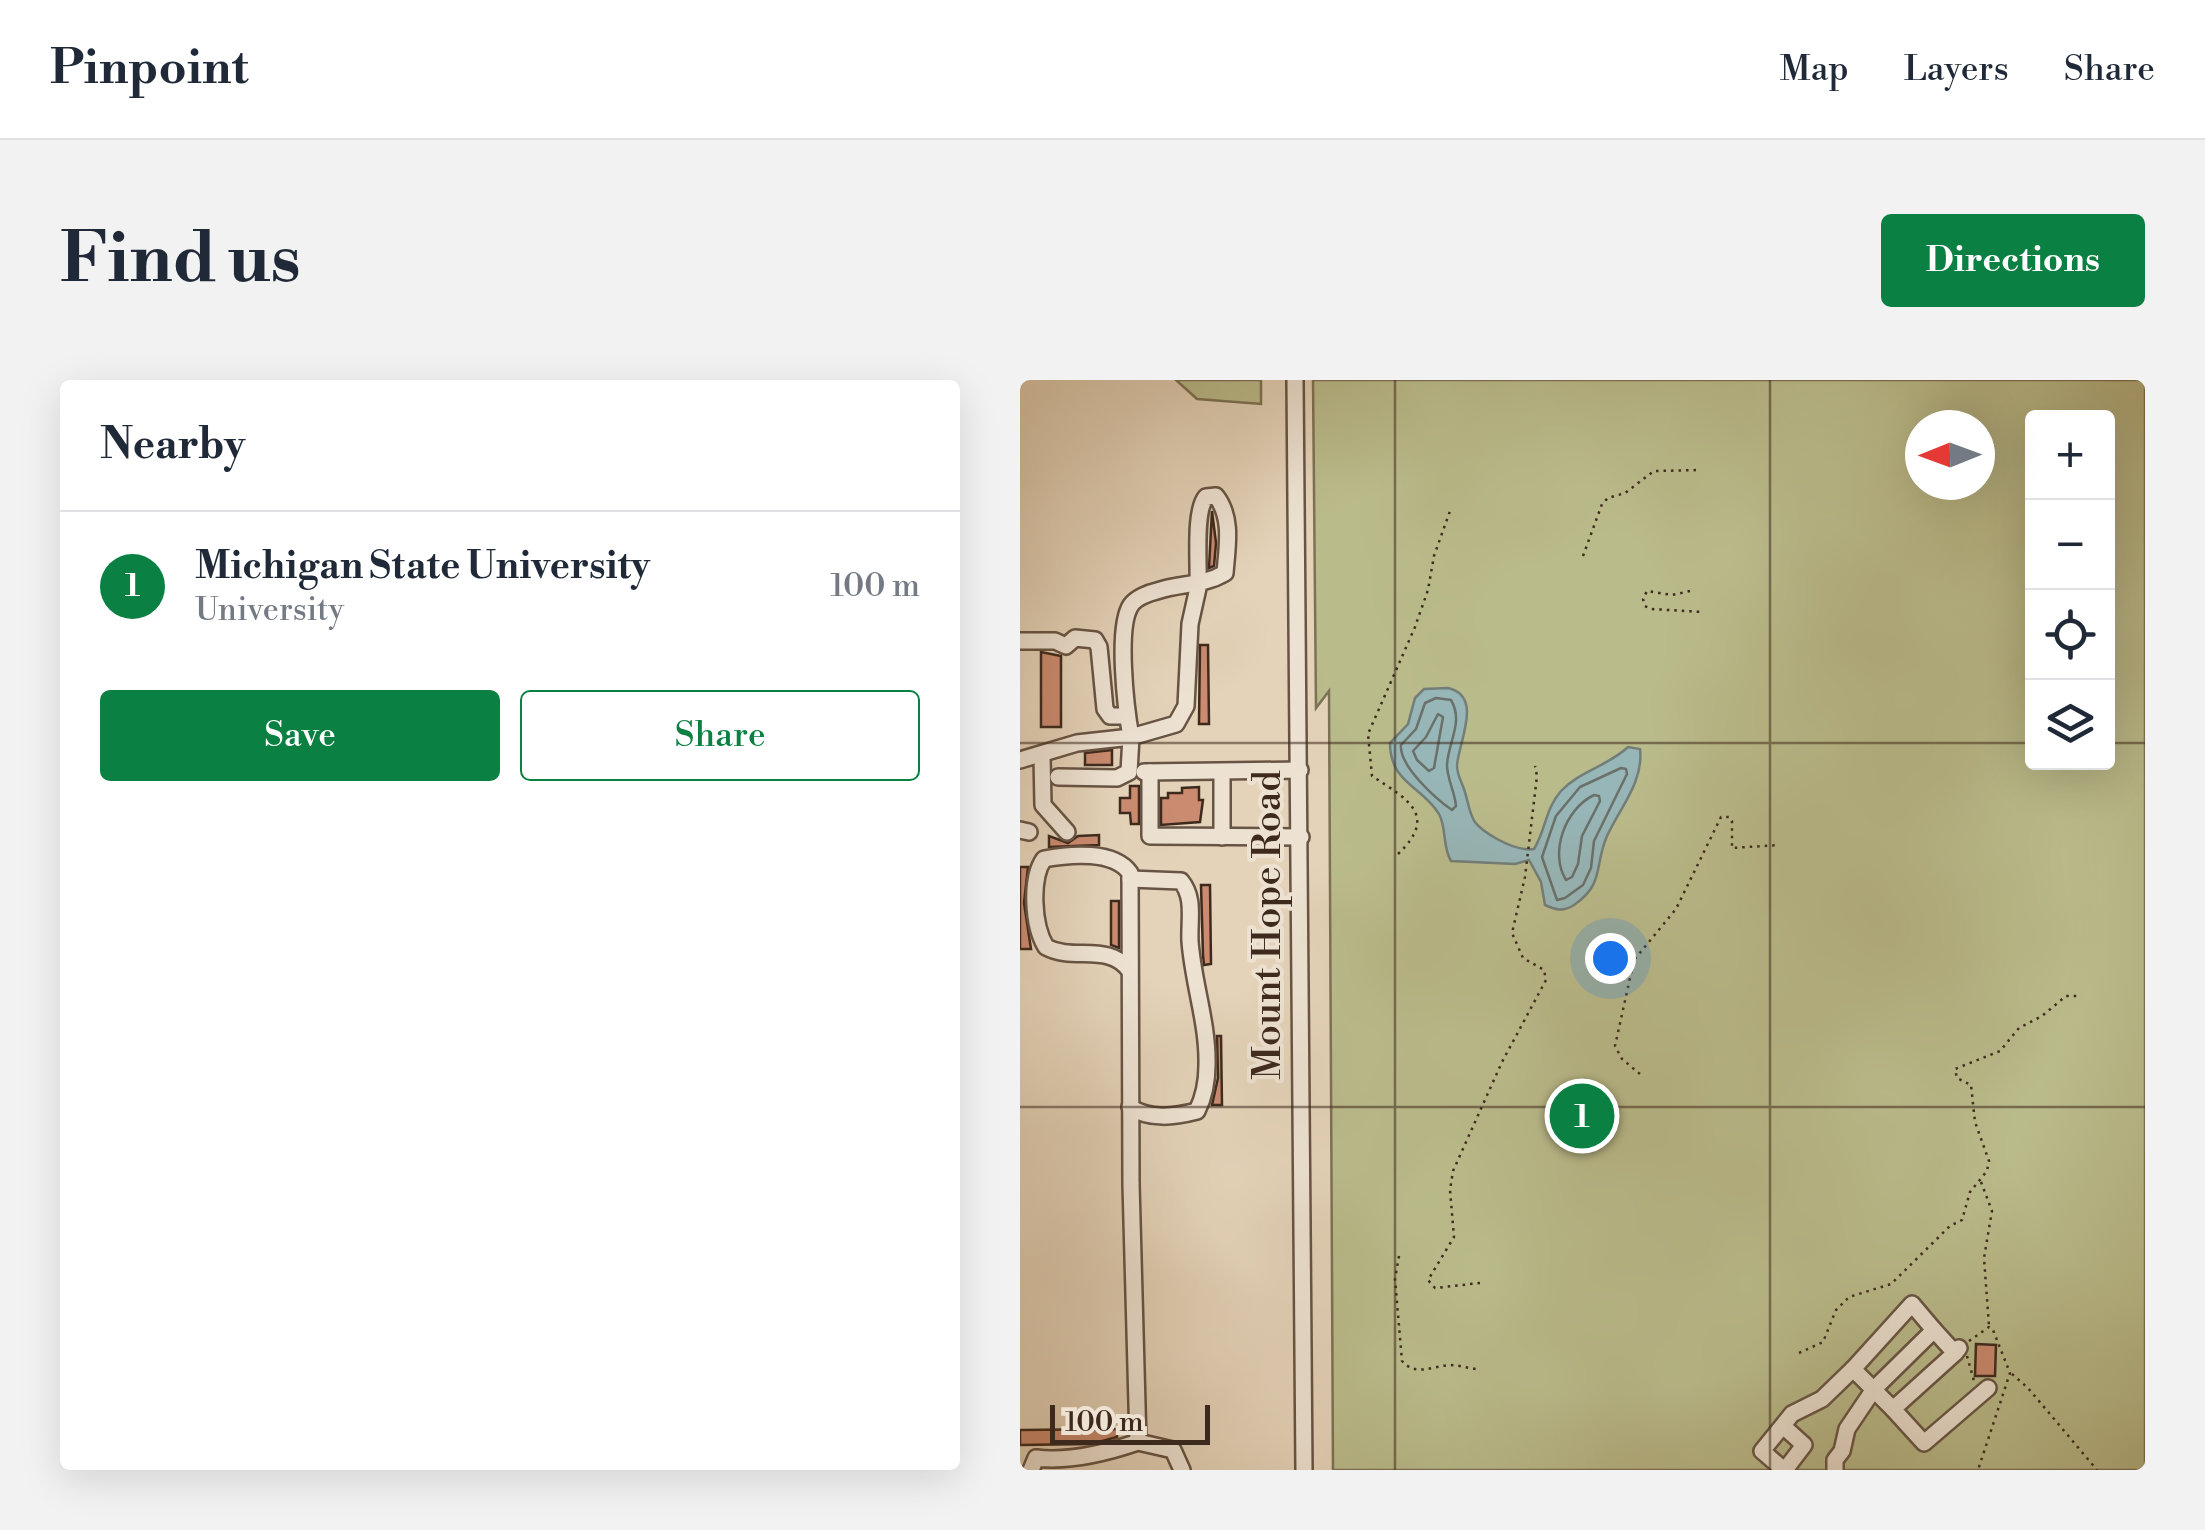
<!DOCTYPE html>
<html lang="en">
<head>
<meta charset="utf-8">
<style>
  :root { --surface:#fff; --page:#f2f2f3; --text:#1f2937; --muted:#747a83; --line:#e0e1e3; --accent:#0b8043 }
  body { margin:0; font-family:"Libre Bodoni",serif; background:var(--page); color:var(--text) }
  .controls { position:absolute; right:30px; top:30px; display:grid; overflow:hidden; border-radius:10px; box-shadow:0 10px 40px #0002 }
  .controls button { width:90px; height:90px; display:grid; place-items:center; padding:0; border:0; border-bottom:2px solid var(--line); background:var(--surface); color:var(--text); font:50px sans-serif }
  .compass { position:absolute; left:885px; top:30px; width:90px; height:90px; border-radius:50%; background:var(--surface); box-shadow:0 10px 40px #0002; rotate:269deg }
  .scale { position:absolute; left:30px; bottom:25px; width:160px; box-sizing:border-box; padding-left:10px; border:5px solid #3e2a1d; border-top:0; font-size:28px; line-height:35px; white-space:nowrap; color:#3e2a1d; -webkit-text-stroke:8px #ede2d2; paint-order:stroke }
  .you { position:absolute; left:590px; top:578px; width:35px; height:35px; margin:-25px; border:8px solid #fff; border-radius:50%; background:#1a73e8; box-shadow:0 0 0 15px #1a73e833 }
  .badge { display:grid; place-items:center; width:65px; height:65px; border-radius:50%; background:var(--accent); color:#fff; font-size:32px; font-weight:700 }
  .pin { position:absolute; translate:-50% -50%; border:5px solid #fff; box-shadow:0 2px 10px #0006 }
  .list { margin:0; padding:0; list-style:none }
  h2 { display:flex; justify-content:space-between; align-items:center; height:130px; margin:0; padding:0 40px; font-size:42px }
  h2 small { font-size:32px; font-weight:400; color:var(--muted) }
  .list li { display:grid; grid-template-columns:65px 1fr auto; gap:30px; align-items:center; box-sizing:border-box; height:150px; padding:0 40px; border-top:2px solid var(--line) }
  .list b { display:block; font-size:38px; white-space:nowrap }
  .list p { margin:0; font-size:32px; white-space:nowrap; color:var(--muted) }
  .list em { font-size:32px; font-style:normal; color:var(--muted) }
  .actions { display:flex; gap:20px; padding:30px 40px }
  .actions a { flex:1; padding:22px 0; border:2px solid var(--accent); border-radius:10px; text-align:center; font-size:35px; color:var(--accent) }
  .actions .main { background:var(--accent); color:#fff }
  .icon { flex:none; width:55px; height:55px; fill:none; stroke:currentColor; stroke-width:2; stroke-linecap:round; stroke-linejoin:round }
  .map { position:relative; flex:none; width:1125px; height:1090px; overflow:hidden; border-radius:10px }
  header { display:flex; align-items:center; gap:60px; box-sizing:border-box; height:140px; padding:0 50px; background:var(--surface); border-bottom:2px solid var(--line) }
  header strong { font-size:48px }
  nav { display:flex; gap:55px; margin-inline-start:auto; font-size:35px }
  .intro { display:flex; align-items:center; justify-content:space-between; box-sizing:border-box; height:240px; padding:0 60px }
  h1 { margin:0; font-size:70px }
  .button { padding:25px 45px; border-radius:10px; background:var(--accent); color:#fff; font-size:35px; font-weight:700 }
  main { display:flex; gap:60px; padding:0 60px }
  aside { flex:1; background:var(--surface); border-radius:10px; box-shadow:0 10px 40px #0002 }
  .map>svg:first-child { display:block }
  .green { fill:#babb8b; stroke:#7c7254; stroke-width:2.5; fill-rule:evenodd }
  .water { fill:#97b6b7; stroke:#737e79; stroke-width:2.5 }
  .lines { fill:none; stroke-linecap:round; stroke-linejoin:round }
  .shore { stroke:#6a706a; stroke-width:2.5 }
  .building { fill:#ca8b70; stroke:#3e2a1d; stroke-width:2.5 }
  .minor-casing { stroke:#685444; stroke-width:20 }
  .path { stroke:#3e2a1d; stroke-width:2.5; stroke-dasharray:2.5 5; stroke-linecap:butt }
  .minor { stroke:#ede2d2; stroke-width:15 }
  .grid { fill:none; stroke:#3e2a1d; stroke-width:2.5; stroke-opacity:0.55 }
  .labels { text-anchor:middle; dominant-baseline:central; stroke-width:8; stroke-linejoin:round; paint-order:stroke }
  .street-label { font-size:38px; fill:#3e2a1d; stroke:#ede2d2 }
</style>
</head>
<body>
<header>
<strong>Pinpoint</strong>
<nav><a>Map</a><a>Layers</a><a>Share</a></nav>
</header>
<div class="intro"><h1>Find us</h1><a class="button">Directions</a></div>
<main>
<aside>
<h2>Nearby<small></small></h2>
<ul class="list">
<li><span class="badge">1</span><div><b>Michigan State University</b><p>University</p></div><em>100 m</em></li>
</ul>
<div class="actions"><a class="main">Save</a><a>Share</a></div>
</aside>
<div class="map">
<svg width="1125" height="1090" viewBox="0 0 1125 1090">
  <rect width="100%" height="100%" fill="#e4d3b9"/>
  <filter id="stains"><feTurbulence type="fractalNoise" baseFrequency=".002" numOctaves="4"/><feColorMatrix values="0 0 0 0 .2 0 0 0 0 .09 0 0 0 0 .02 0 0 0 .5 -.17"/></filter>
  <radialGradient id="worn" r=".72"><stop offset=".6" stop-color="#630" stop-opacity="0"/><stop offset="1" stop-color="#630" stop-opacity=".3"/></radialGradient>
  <g class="green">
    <polygon points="156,0 241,0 241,24 177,19"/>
    <path d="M 293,0 L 1125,0 L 1125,1090 L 313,1090 L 309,311 L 296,328 ZM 1012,38 L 1088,38 L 1088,382 L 1012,382 ZM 900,45 L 960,45 L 960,105 L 900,105 Z"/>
  </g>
  <path class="water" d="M 428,308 C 464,316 438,363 437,386 C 437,394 441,401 444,409 C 453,437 447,442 477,459 C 488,465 502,471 514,469 C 526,450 525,429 541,411 C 560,391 588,386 608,367 L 620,369 C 624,401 600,428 587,456 C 574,485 585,504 554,525 C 543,532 536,530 525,525 L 521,502 L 509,480 L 495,484 L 431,481 C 422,466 427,449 419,434 C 402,406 370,403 370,363 L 388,344 L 395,318 L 404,309 Z"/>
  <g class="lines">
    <g class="shore">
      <path d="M 416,318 L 431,320 C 444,342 428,362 427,385 C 427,399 435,412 436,426 L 432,430 C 416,419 379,386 381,365 L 396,349 L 405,323 Z"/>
      <polygon points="418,334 423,337 414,388 409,391 397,380 393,371 406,357"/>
      <polygon points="601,388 606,389 607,394 574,461 571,488 563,505 545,518 537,520 522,477 536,436 560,407"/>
      <path d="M 574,415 L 579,416 L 580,421 L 562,456 L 558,484 L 552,497 L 546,500 C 529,473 545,429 574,415 Z"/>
    </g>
  </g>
  <g class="building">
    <polygon points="192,131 196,163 194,186 189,188"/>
    <polygon points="180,265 188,265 189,344 179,344"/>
    <polygon points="21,272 41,276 41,347 21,347"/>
    <polygon points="92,370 92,385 65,385 65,373"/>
    <polygon points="110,406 119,406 119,444 111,444 110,433 100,433 100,418 110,418"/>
    <polygon points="179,407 179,420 183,420 180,442 141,445 141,418 148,418 148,413 162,413 162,408"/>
    <polygon points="79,455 79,465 29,467 29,456 48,463 58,456"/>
    <polygon points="0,487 8,487 4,523 11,569 0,569"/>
    <polygon points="181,505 190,505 191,584 184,585 183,575"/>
    <polygon points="91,521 99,521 99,568 91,565"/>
    <polygon points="197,656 201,656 202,725 192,725 198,698"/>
    <polygon points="956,964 976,965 975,996 955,996"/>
    <polygon points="97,1049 97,1057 71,1064 0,1065 0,1050"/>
  </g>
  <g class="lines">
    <defs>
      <g id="minor">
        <polyline points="275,0 284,1090"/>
        <polyline points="0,261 35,261 46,266 55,258 75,260 79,267 85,329 90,336 107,336"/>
        <polyline points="22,376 23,425 47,452"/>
        <path d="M 0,380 L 57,363 L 111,357 C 106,330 96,247 111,225 C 116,218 128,213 137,211 C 161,203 183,206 205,193 C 207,167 213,138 196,116 L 186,117 C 174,131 179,183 178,204 L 178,208 L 170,244 L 166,326 L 156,344 L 111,357 L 109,392 L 97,398 L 38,397"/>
        <polyline points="124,392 280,390"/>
        <polyline points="130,392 130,456 281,457"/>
        <polyline points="202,392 202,457"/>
        <polyline points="0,450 9,452"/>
        <path d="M 110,499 L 161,501 C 175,518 169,539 170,561 C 173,603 188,643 187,685 C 187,701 184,717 177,731 C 154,737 130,740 110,727"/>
        <polyline points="935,973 873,1029 904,1063 968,1008"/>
        <polyline points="873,1029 833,989 892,924 914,950"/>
        <polyline points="763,1046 784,1065 765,1090"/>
        <polyline points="118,1062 153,1070 162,1090"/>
        <path d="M 11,1090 L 16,1078 C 50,1082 86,1073 118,1062 L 111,804 L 110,493 C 94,470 50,474 24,479 C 10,499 13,546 26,567 C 54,582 89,562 110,591"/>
        <polyline points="764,1090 742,1071 772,1034 802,1019 833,989"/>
        <polyline points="815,1090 815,1080 822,1071 827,1049 854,1009 914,950 935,973 939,968"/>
      </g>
    </defs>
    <use href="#minor" class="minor-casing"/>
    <g class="path">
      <polyline points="563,176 582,124 588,118 605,113 634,91 680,90"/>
      <polyline points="670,211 652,215 627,211 623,219 625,226 631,229 683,232"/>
      <path d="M 378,474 C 419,435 387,419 352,396 L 348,354 L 395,247 L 408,210 L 414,176 L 430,131"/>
      <polyline points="620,694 602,679 595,666 614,580 656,529 701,437 709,437 712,441 712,468 759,465"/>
      <polyline points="961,802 972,831 964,878 969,946"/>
      <path d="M 379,876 L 375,899 L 382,981 C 396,997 412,986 430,985 C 439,985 447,988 456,989"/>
      <polyline points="460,903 415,908 408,900 434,857 430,810 433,791 482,682 526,600 524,590 503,578 492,553 505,497 517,396 515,386"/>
      <polyline points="949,961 969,947 973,950 990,993 958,1090"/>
      <polyline points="779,973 803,962 816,930 829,917 871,904 930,846 942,840 950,812 967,791 969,781 955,742 951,705 937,698 935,689 980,671 999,648 1022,636 1046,616 1061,616"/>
      <polyline points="947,976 954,1001"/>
      <polyline points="992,994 1008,1008 1077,1090"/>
      <polyline points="1124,1090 1125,1089"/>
    </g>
    <use href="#minor" class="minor"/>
  </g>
  <path class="grid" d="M 375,0 L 375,1090M 750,0 L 750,1090M 0,363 L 1012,363M 1088,363 L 1125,363M 0,727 L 1125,727"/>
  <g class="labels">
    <g class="street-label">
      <text transform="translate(248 545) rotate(-90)">Mount Hope Road</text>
    </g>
  </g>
  <rect width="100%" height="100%" filter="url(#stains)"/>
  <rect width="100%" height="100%" fill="url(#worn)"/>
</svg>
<div class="controls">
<button>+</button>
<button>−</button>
<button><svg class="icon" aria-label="locate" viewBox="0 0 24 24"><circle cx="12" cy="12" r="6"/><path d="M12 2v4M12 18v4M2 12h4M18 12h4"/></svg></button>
<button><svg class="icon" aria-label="layers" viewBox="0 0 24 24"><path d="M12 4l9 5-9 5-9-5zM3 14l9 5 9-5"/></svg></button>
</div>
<svg class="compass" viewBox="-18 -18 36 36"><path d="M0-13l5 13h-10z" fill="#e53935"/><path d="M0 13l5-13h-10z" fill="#747a83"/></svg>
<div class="scale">100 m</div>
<div class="you"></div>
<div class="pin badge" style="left:562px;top:736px">1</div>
</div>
</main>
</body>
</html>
